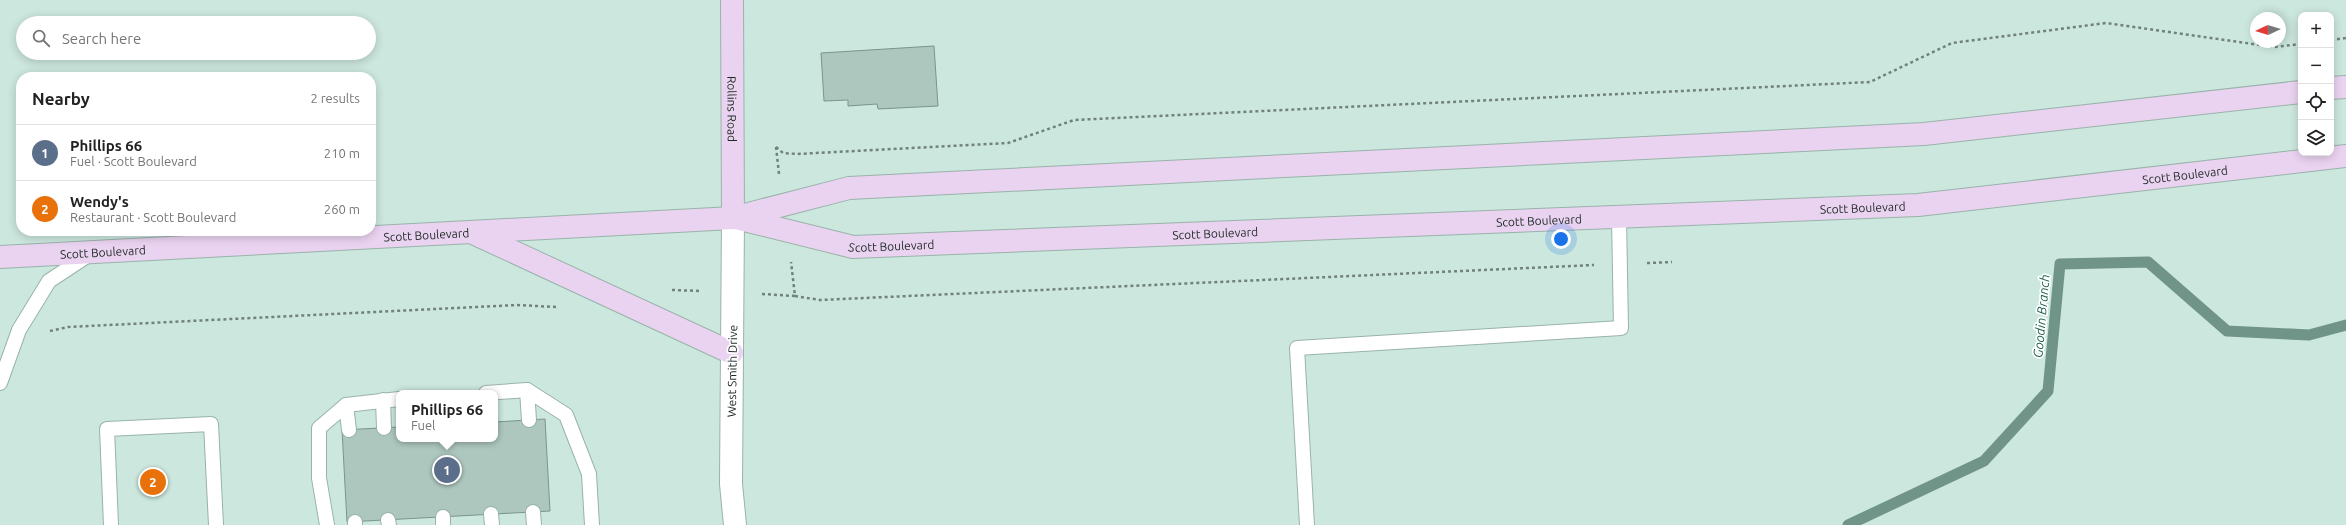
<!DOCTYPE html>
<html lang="en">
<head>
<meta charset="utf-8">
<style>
  :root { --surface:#fff; --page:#f2f2f2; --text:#222; --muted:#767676; --line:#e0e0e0; --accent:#111827 }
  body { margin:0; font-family:Ubuntu,sans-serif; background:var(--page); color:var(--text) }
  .controls { position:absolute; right:12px; top:12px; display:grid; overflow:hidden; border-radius:8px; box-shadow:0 2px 10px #0003 }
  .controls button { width:36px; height:36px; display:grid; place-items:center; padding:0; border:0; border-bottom:1px solid var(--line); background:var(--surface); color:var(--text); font:20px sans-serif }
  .compass { position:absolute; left:2250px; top:12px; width:36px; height:36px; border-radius:50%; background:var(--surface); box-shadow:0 2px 10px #0003; rotate:266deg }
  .you { position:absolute; left:1561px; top:239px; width:14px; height:14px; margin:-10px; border:3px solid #fff; border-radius:50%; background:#1a73e8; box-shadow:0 0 0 6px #1a73e833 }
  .badge { display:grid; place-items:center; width:26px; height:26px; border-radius:50%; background:var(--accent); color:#fff; font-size:13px; font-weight:700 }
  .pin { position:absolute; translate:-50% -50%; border:2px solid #fff; box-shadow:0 1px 4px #0006 }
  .popup { position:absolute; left:396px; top:390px; width:102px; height:52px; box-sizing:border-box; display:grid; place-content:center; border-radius:8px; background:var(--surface); filter:drop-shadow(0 1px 3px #0005); font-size:13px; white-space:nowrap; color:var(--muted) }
  .popup b { font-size:15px; color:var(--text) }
  .popup::after { content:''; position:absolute; left:50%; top:100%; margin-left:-8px; border:8px solid transparent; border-top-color:var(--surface) }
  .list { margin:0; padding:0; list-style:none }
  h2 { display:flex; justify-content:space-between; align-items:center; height:52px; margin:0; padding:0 16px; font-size:17px }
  h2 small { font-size:13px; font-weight:400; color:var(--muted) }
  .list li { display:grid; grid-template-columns:26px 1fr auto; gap:12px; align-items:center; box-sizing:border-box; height:56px; padding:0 16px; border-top:1px solid var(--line) }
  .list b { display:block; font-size:15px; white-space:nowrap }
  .list p { margin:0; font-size:13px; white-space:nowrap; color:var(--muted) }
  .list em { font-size:13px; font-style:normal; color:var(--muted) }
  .icon { flex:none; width:22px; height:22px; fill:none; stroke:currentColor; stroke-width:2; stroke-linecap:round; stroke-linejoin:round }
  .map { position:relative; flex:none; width:2346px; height:525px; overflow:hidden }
  .search { position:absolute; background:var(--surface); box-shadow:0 2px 10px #0003; left:16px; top:16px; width:360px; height:44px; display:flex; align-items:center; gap:10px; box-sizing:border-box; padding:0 14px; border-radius:22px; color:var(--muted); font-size:15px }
  .panel { position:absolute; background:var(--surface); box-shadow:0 2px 10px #0003; left:16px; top:72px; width:360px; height:164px; border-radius:16px }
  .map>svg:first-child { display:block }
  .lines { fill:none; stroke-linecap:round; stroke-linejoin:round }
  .stream { stroke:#719488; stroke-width:11 }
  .building { fill:#adc7be; stroke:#7b958c }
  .lane-casing { stroke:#99b3aa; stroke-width:16 }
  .street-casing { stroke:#99b3aa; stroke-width:24 }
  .secondary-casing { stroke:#99b3aa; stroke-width:24 }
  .path { stroke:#70827c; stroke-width:2.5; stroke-dasharray:3 3; stroke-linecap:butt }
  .lane { stroke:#fff; stroke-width:14 }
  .street { stroke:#fff; stroke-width:22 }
  .secondary { stroke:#ead3f0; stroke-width:22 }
  .labels { text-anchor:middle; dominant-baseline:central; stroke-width:3.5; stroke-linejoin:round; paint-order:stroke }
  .street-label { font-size:12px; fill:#1e2825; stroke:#fff }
  .water-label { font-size:13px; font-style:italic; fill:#1c5f4e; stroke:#fff }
</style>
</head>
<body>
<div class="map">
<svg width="2346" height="525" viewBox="0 0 2346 525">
  <rect width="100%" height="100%" fill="#cce7de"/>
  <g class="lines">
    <polyline class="stream" points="1848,525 1984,461 2048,391 2060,264 2148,262 2227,331 2309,335 2346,325"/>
  </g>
  <g class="building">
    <polygon points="934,46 938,106 878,109 877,104 848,106 848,100 824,101 821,53"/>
    <polygon points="545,419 550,511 347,522 342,430 399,427 399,439 495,439 495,422"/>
  </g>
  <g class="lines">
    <defs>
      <g id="lane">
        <polyline points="0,383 19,330 49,281 90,254"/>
        <polyline points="527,390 529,420"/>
        <polyline points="486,393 527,390 566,415 589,474 592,525"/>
        <polyline points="383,400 384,428"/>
        <polyline points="346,405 349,430"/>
        <polyline points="533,512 534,525"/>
        <polyline points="491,514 492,525"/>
        <polyline points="443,517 443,525"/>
        <polyline points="388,520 389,525"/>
        <polyline points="111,525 107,429 211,424 216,525"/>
        <polyline points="327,525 319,478 319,428 346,405 399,399"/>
        <polyline points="355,525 355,522"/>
        <polyline points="1307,525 1297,348 1621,328 1619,217"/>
      </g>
      <polyline id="street" points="733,218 731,484 735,525"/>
      <g id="secondary">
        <path id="s1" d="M 732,0 L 733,218"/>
        <polyline points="2331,88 2346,87"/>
        <path id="s2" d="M 736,218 L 853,247 L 1918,205 L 2346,156"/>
        <polyline points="473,233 732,353"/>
        <path id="s3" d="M 0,257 L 733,218 L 849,188 L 1924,134 L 2301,92"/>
      </g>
    </defs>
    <use href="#lane" class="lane-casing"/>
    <use href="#street" class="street-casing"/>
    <use href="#secondary" class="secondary-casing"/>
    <g class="path">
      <polyline points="2331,40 2346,38"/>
      <polyline points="776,147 783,153 797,154 1008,143 1074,120 1870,82 1952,43 2106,23 2274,47 2301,44"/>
      <polyline points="776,147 779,174"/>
      <polyline points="1647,263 1672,262"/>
      <polyline points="672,290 701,291"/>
      <polyline points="762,294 795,296 791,262"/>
      <polyline points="795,296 820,300 1594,265"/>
      <polyline points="50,331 68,327 517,305 556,307"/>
    </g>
    <use href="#lane" class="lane"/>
    <use href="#street" class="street"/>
    <use href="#secondary" class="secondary"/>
  </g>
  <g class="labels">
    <g class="street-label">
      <text stroke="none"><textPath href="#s1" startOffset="109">Rollins Road</textPath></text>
      <text stroke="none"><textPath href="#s2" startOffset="1455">Scott Boulevard</textPath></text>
      <text stroke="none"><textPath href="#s2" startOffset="1131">Scott Boulevard</textPath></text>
      <text stroke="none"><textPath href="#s2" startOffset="807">Scott Boulevard</textPath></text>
      <text stroke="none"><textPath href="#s2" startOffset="483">Scott Boulevard</textPath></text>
      <text stroke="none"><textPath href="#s3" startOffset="427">Scott Boulevard</textPath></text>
      <text stroke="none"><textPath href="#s2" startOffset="159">Scott Boulevard</textPath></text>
      <text stroke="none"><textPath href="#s3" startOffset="103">Scott Boulevard</textPath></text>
      <text transform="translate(732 371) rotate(-89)">West Smith Drive</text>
    </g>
    <g class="water-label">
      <text transform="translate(2041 316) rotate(-85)">Goodin Branch</text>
    </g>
  </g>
</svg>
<div class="controls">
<button>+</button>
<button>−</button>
<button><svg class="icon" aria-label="locate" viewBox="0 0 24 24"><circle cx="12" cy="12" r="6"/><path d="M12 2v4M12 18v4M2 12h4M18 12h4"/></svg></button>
<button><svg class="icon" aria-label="layers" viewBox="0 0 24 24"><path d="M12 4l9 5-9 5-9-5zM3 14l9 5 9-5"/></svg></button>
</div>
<svg class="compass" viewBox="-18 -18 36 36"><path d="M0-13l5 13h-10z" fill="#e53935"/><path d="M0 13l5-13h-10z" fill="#767676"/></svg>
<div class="you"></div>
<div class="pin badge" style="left:447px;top:470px;background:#5c6f8a">1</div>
<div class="popup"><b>Phillips 66</b>Fuel</div>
<div class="pin badge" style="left:153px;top:482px;background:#e8710a">2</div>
<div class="search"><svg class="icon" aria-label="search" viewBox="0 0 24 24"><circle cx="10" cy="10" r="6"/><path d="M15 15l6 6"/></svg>Search here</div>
<section class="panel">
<h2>Nearby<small>2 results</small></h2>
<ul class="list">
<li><span class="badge" style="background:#5c6f8a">1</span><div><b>Phillips 66</b><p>Fuel · Scott Boulevard</p></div><em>210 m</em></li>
<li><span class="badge" style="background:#e8710a">2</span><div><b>Wendy's</b><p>Restaurant · Scott Boulevard</p></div><em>260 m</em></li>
</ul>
</section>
</div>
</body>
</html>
